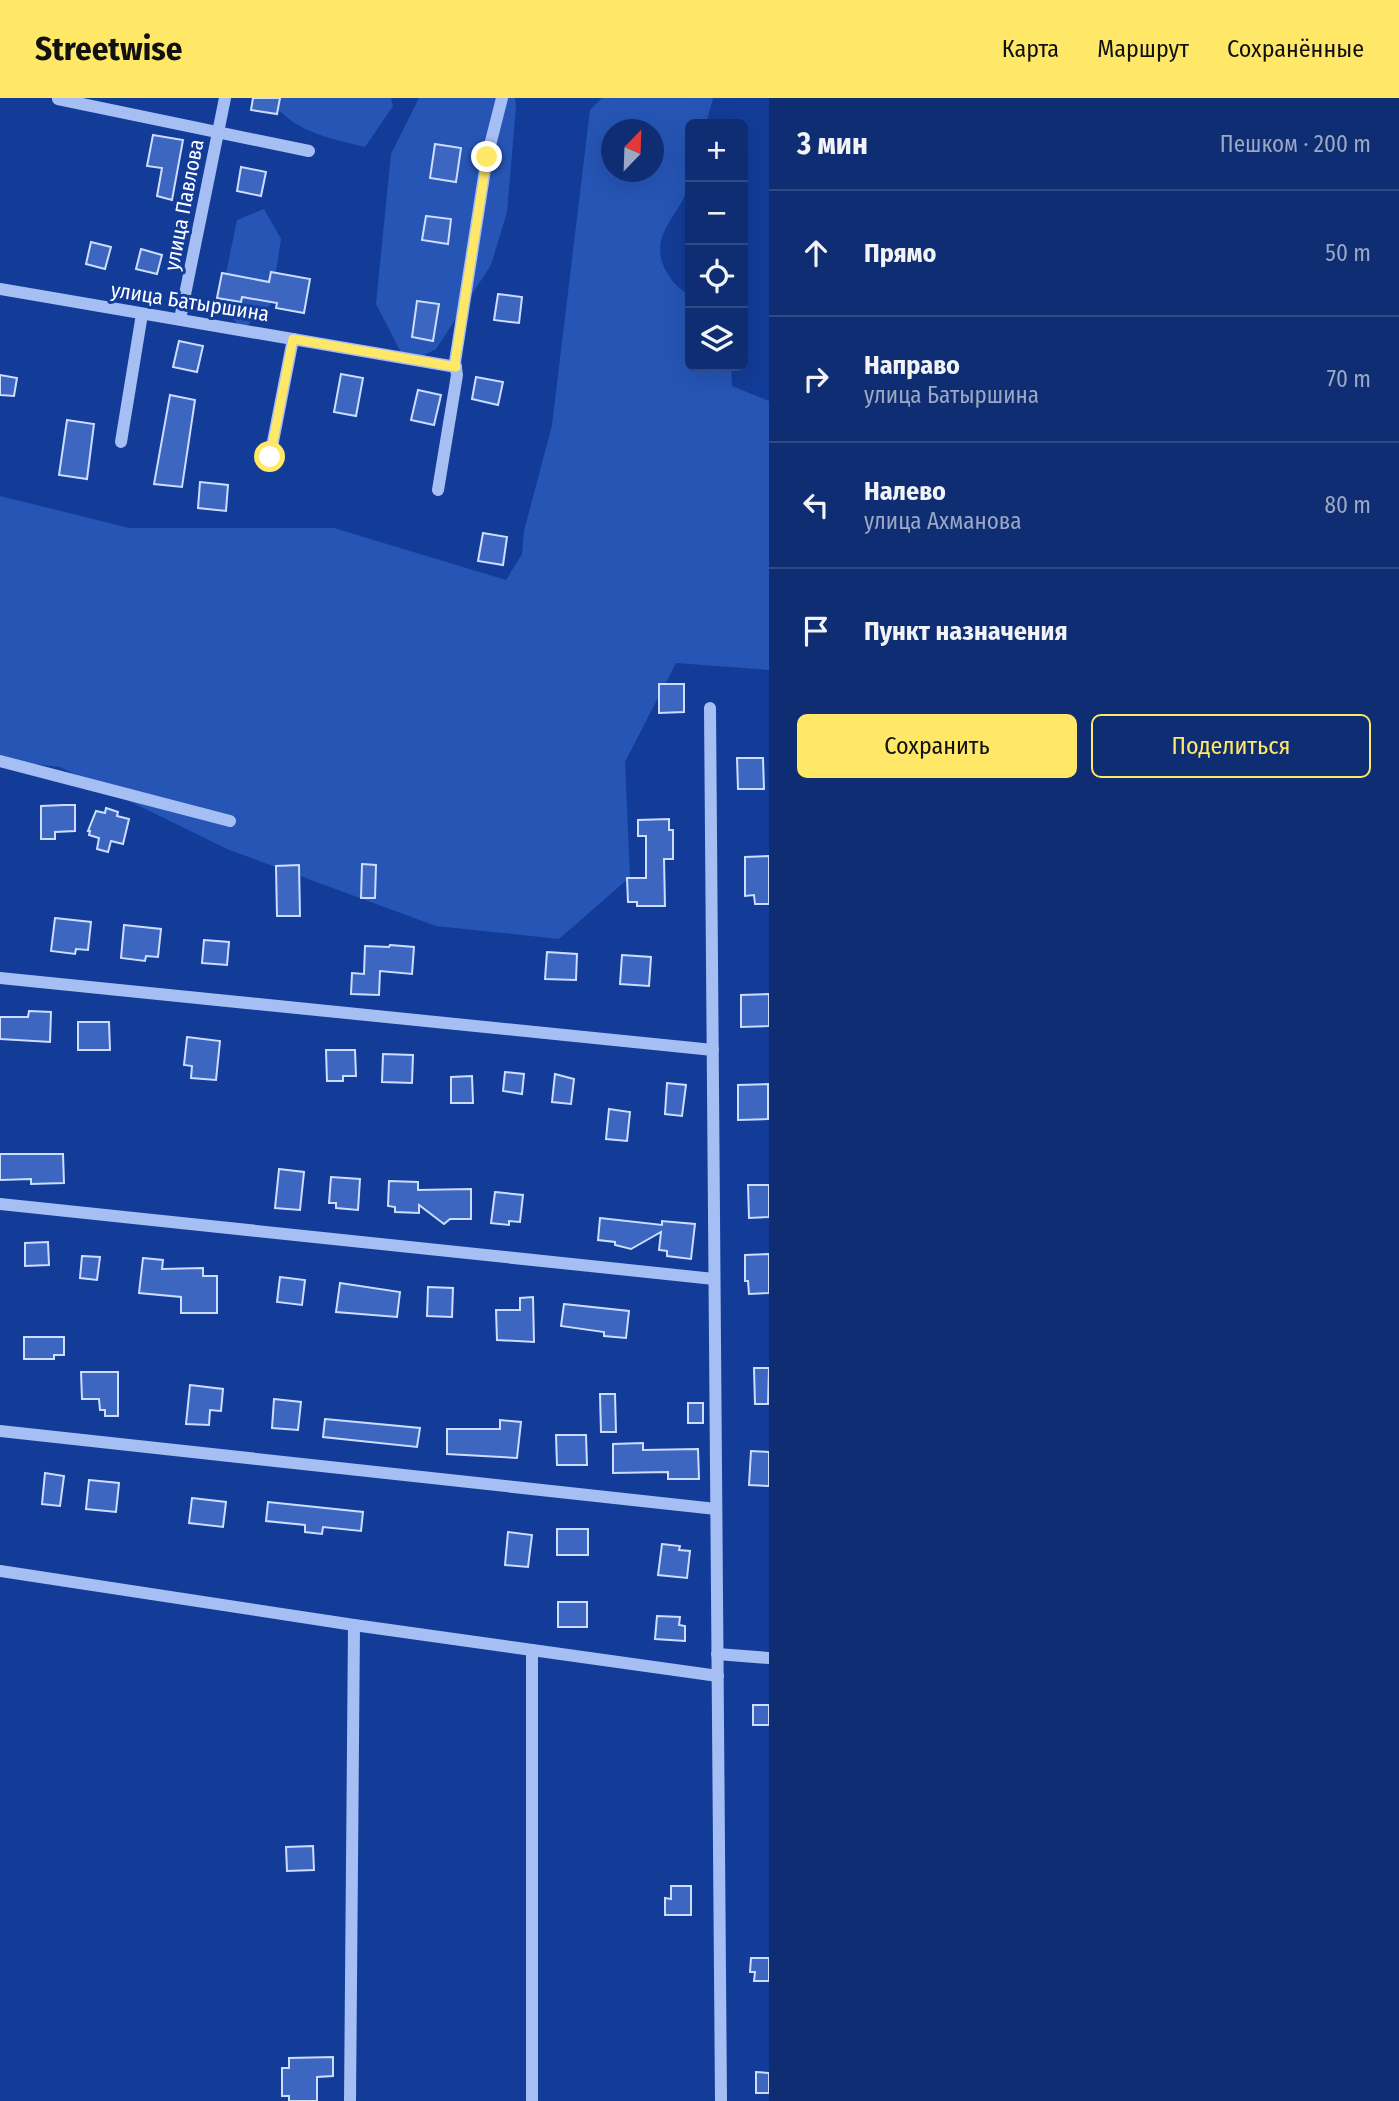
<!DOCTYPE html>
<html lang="ru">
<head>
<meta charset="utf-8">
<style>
  :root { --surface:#0e2d72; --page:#173577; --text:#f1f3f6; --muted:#9ba8c4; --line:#2e4984; --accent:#ffe767 }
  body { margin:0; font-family:"Fira Sans Condensed",sans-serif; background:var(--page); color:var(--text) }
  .controls { position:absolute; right:21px; top:21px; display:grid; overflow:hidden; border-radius:10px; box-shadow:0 7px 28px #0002 }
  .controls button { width:63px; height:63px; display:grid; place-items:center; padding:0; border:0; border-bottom:2px solid var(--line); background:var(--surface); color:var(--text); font:35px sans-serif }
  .compass { position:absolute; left:601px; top:21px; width:63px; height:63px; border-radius:50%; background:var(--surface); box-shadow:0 7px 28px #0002; rotate:23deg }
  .stop { position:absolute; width:21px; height:21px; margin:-16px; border:5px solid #ffe767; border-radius:50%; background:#fff }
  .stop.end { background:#ffe767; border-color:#fff; box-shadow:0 2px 7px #0008 }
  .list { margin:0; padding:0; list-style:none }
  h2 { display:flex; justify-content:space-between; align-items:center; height:91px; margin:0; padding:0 28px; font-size:30px }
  h2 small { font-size:23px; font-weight:400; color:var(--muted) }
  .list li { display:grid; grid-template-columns:46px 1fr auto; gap:21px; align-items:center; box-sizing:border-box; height:126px; padding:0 28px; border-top:2px solid var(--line) }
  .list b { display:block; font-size:26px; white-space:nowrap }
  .list p { margin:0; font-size:23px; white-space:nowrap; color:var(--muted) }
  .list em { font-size:23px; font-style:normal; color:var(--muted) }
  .actions { display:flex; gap:14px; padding:21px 28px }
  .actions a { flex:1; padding:16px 0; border:2px solid var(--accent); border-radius:10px; text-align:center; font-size:24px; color:var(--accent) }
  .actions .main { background:var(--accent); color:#111 }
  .icon { flex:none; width:38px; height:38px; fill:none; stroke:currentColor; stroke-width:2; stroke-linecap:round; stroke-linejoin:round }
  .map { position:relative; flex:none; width:769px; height:2003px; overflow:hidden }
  header { display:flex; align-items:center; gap:42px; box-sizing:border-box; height:98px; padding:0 35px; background:var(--accent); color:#111 }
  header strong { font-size:33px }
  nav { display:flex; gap:38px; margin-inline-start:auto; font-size:24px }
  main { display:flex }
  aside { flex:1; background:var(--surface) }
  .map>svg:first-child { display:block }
  .green { fill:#2655b6; fill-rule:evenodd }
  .building { fill:#3c66c0; stroke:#cdddfd; stroke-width:2 }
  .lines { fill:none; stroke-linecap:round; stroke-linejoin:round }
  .minor { stroke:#a5bef3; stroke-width:12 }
  .route { stroke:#ffe767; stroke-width:9 }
  .labels { text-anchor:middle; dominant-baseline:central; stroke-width:6; stroke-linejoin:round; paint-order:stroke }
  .street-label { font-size:21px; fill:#fff; stroke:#133c98 }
</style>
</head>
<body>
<header>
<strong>Streetwise</strong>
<nav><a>Карта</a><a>Маршрут</a><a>Сохранённые</a></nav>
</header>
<main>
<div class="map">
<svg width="769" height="2003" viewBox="0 0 769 2003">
  <rect width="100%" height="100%" fill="#133c98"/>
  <g class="green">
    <path d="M 267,0 L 391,0 L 393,8 L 365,49 C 322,38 297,35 267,0 Z"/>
    <polygon points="419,0 515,0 516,8 507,114 491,167 436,251 407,266 376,206 391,56"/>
    <path d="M 602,0 L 713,0 L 706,26 L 690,26 C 690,44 693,64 690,81 C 685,115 647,134 665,171 C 671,183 679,191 690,198 L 690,268 L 731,268 L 732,288 L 769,303 L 769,572 L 676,565 L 625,664 L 630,779 L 559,841 L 436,828 L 227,751 L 60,669 L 0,662 L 0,398 L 129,430 L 334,430 L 506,482 L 522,456 L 524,433 L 552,327 L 590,12 ZM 612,32 L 654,32 L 654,74 L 612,74 Z"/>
    <polygon points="264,111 281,141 271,206 242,232 220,204 237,122"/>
  </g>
  <g class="building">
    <polygon points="253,0 280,0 277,16 251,12"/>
    <polygon points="153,37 183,42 172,102 157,98 162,70 147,68"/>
    <polygon points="435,46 461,50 456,84 430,80"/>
    <polygon points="241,69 266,74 261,98 237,93"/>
    <polygon points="426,118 451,121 448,146 422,142"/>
    <polygon points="91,144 111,149 105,171 86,166"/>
    <polygon points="141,151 162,157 157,176 136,171"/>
    <polygon points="271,174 310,181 304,215 276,210 277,205 242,199 241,204 217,200 222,175 269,184"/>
    <polygon points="498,196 522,199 519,225 494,222"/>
    <polygon points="417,203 439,206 433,243 412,239"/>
    <polygon points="179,243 203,248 197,274 173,269"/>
    <polygon points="341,276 363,280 356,318 334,314"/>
    <polygon points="0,277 17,280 14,298 0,297"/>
    <polygon points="476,279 503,284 498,307 472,301"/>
    <polygon points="418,292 441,297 434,327 411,322"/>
    <polygon points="170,297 195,302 182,389 154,386"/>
    <polygon points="67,322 94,326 87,381 59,377"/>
    <polygon points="200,384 228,387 226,413 198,410"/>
    <polygon points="483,435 507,439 503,467 478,463"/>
    <polygon points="659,586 684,586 684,614 659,615"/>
    <polygon points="737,660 763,660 764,691 738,691"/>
    <polygon points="64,707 75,707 75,733 55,734 55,741 41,741 41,708"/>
    <polygon points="106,710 118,714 117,718 129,721 123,746 111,743 108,754 97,751 99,740 89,737 90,733 88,733 96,713 105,715"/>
    <polygon points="669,721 669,732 673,732 673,761 664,761 665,808 637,808 637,804 628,804 627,780 646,780 646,738 638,738 638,722"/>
    <polygon points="769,758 769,806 755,806 754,797 745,798 745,759"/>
    <polygon points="362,766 376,767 375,800 361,800"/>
    <polygon points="299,767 300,818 277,818 276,768"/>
    <polygon points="55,820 91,824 88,852 76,851 75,856 51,853"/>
    <polygon points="124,827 161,831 158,859 146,858 145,863 121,860"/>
    <polygon points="204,842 229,844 227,867 202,865"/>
    <polygon points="390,847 414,849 412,876 380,873 379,897 351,896 352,875 364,876 365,848 389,849"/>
    <polygon points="547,854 577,856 576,882 545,881"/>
    <polygon points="622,857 651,859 649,888 620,886"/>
    <polygon points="769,896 769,928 741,929 741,897"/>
    <polygon points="29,913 51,914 50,944 0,941 0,919 28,919"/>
    <polygon points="78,924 109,924 110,952 78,952"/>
    <polygon points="187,939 220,943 216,982 191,980 192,968 184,967"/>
    <polygon points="326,952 355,952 356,978 343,978 343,983 327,983"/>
    <polygon points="383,956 413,957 412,985 382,984"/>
    <polygon points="505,974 524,976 522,996 503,993"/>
    <polygon points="555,976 574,981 571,1006 552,1004"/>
    <polygon points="472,978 473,1005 451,1005 451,979"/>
    <polygon points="667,985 686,987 682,1018 665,1016"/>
    <polygon points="768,986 768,1021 738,1022 738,987"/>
    <polygon points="609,1011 630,1014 627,1043 606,1041"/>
    <polygon points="0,1056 63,1056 64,1085 31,1086 31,1081 0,1082"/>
    <polygon points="279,1071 304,1074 300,1112 275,1110"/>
    <polygon points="331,1079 360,1081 358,1112 336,1110 336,1105 329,1105"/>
    <polygon points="389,1083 418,1084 418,1092 471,1091 471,1121 450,1121 444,1126 419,1107 419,1115 395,1114 395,1109 388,1108"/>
    <polygon points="748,1087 769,1087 769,1119 749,1120"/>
    <polygon points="495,1094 523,1097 520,1124 509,1123 509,1127 491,1125"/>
    <polygon points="600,1120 662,1127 662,1123 695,1126 691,1161 667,1158 667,1153 659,1152 661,1134 631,1151 615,1147 615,1144 598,1142"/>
    <polygon points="48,1144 49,1167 25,1168 25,1145"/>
    <polygon points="769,1156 769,1195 749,1196 748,1183 745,1183 745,1157"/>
    <polygon points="82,1158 100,1159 97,1182 80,1180"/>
    <polygon points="143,1160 163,1162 162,1171 203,1170 203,1178 217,1178 217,1215 181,1215 181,1199 139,1195"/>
    <polygon points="280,1179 305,1182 302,1207 277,1204"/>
    <polygon points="340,1185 400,1194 397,1219 336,1214"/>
    <polygon points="428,1189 453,1190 452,1219 427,1218"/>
    <polygon points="533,1199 534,1244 497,1242 496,1212 520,1212 520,1200"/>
    <polygon points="564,1206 629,1213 626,1240 604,1238 604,1234 561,1228"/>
    <polygon points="24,1239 64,1239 64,1257 54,1257 54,1261 24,1261"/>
    <polygon points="754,1270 769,1270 768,1306 755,1306"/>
    <polygon points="81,1274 118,1274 118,1318 105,1318 105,1312 100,1312 99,1301 82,1301"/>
    <polygon points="190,1287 223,1291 221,1313 210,1312 209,1327 186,1326"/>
    <polygon points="600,1296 615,1296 616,1334 601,1334"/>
    <polygon points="274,1301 301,1304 298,1332 272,1330"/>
    <rect x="688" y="1305" width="15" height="20"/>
    <polygon points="325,1321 420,1330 417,1349 323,1339"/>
    <polygon points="500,1322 521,1324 517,1360 447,1356 447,1331 500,1331"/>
    <polygon points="556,1337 586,1337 587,1367 557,1367"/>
    <polygon points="643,1345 643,1352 698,1351 699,1381 668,1381 668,1374 613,1375 613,1346"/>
    <polygon points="751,1353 769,1354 769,1388 749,1387"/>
    <polygon points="45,1375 64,1378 60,1408 42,1406"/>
    <polygon points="89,1382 119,1385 116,1414 86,1411"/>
    <polygon points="192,1400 226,1404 223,1429 189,1425"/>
    <polygon points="268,1404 363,1414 361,1433 323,1429 322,1436 305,1434 305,1427 266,1423"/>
    <rect x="557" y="1431" width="31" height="26"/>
    <polygon points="508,1434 532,1437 528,1469 505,1467"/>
    <polygon points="662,1446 680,1448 679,1452 690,1453 687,1480 658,1477"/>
    <rect x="558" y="1504" width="29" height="25"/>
    <polygon points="657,1518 680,1519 679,1527 685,1528 685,1543 655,1541"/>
    <rect x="753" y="1607" width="16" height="20"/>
    <polygon points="313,1748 314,1772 287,1773 286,1749"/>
    <polygon points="671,1788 691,1788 691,1817 665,1817 665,1800 671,1801"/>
    <polygon points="751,1860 769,1860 769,1883 754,1883 755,1874 750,1874"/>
    <polygon points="333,1959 333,1978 317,1979 317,2003 289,2003 289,1998 282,1998 282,1970 289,1970 289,1960"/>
    <polygon points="756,1974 769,1975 769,1995 756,1995"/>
  </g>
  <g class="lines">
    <g class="minor">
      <polyline points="58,1 309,53"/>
      <polyline points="0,191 456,269"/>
      <polyline points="180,221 225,0"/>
      <polyline points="121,344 142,216"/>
      <polyline points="270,359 293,241"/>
      <polyline points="438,392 457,277 455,264 487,59 502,0"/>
      <polyline points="710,610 721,2003"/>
      <polyline points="0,663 230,723"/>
      <polyline points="0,880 713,952"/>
      <polyline points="0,1106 714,1181"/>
      <polyline points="0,1333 716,1411"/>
      <polyline points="0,1473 354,1527 718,1578"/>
      <polyline points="532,1552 532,2003"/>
      <polyline points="717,1556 769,1560"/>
      <polyline points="350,2003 354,1527"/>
    </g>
  </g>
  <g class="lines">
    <polyline class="route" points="270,359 293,241 456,269 455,264 487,59"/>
  </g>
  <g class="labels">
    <g class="street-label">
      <text transform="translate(184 107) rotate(-79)">улица Павлова</text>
      <text transform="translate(190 204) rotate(9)">улица Батыршина</text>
    </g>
  </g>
</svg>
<div class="controls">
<button>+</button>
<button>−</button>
<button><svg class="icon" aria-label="locate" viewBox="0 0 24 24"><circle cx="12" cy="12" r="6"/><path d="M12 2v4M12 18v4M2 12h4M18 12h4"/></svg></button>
<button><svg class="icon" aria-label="layers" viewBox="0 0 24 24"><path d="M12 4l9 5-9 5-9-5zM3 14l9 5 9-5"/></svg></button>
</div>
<svg class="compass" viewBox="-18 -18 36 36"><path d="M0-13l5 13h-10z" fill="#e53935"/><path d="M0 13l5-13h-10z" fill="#9ba8c4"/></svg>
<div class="stop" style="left:270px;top:359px"></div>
<div class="stop end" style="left:487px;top:59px"></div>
</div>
<aside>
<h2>3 мин<small>Пешком · 200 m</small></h2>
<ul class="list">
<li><svg class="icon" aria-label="ahead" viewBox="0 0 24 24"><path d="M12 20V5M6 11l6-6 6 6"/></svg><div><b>Прямо</b></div><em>50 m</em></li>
<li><svg class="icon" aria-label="right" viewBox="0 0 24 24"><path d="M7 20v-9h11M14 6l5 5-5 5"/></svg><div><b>Направо</b><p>улица Батыршина</p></div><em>70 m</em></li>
<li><svg class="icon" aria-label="left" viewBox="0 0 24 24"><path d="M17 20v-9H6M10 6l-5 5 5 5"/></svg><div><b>Налево</b><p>улица Ахманова</p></div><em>80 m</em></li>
<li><svg class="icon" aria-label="arrive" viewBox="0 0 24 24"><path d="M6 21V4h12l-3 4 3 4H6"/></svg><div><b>Пункт назначения</b></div></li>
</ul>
<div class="actions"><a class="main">Сохранить</a><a>Поделиться</a></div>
</aside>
</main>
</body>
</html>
